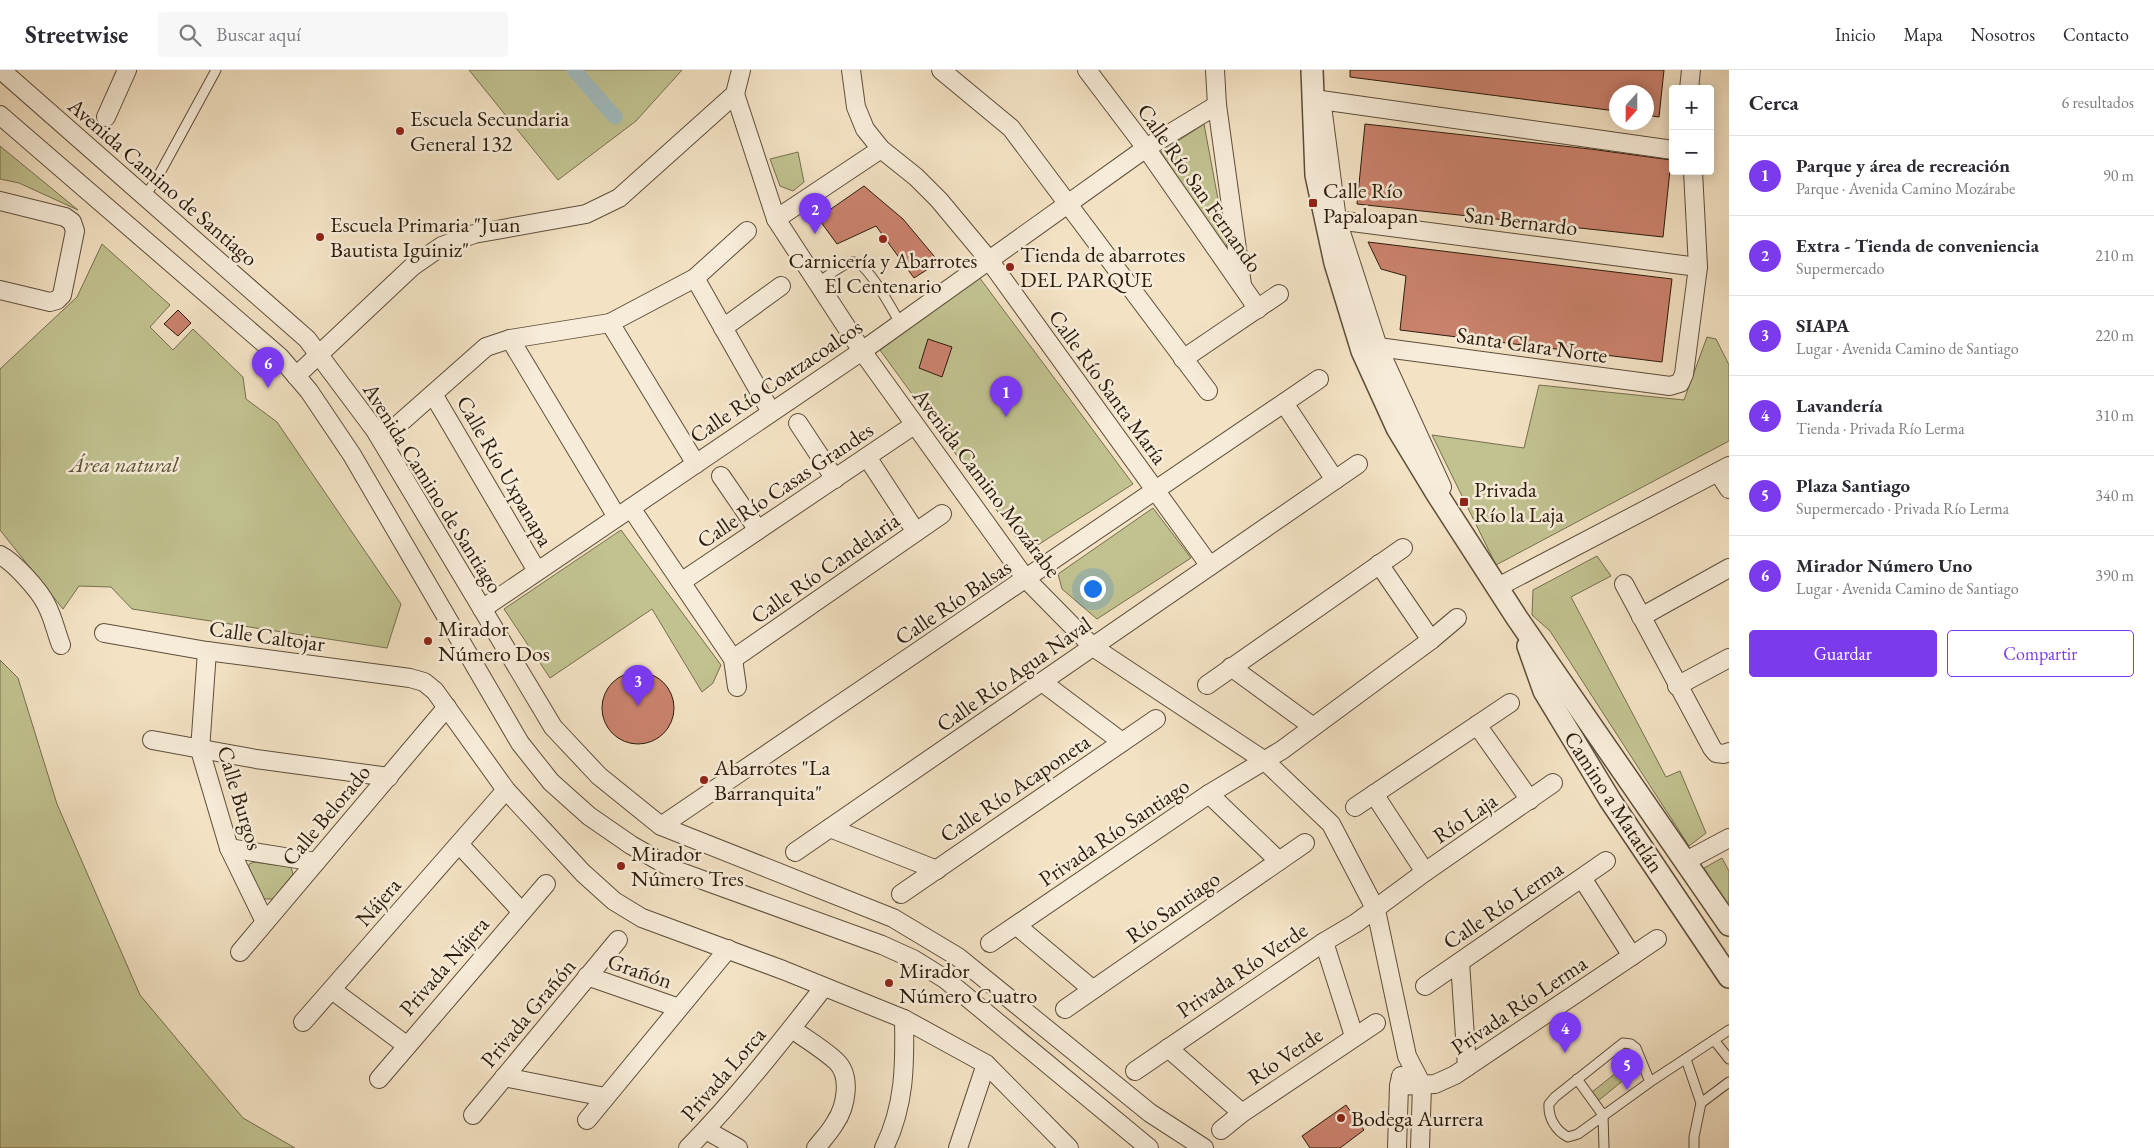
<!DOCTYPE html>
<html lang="es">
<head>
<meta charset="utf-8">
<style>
  :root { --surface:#fff; --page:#f7f7f7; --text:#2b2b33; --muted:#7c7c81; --line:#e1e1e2; --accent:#7c3aed }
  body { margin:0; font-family:"EB Garamond",serif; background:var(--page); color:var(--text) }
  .controls { position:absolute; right:15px; top:15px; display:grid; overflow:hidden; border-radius:5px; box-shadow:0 2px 12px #0003 }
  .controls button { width:45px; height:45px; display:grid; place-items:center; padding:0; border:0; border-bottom:1px solid var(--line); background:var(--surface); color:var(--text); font:25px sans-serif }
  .compass { position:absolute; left:1609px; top:15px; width:45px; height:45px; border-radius:50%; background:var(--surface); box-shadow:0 2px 12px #0003; rotate:201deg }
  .you { position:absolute; left:1092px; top:518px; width:18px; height:18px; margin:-12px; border:4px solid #fff; border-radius:50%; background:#1a73e8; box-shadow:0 0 0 8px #1a73e833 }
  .badge { display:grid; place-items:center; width:32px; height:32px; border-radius:50%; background:var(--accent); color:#fff; font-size:16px; font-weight:700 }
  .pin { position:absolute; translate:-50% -41px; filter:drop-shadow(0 1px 2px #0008) }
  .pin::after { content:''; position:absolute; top:26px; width:18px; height:15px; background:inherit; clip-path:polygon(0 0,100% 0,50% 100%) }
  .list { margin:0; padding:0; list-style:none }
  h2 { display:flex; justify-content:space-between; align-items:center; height:65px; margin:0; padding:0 20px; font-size:21px }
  h2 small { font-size:16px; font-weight:400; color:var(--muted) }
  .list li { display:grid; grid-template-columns:32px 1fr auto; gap:15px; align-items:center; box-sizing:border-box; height:80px; padding:0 20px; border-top:1px solid var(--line) }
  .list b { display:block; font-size:19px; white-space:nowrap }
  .list p { margin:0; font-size:16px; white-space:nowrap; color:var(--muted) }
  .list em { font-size:16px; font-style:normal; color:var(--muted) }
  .actions { display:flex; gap:10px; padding:15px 20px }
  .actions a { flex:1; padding:11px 0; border:1px solid var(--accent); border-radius:5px; text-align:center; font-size:18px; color:var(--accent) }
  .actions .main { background:var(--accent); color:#fff }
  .icon { flex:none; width:28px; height:28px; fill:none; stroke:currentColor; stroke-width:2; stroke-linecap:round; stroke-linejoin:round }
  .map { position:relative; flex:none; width:1729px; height:1078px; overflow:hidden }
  header { display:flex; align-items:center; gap:30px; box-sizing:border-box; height:70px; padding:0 25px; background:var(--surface); border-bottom:1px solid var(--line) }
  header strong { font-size:24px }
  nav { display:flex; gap:28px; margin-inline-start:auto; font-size:18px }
  .search { width:350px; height:45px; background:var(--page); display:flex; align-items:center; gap:12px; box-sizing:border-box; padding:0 18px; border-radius:5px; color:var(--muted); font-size:19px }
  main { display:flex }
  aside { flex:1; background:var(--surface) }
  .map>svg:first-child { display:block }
  .green { fill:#c1c290; stroke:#766f4e }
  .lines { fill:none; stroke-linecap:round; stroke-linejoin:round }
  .canal { stroke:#a0bbbe; stroke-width:15 }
  .building { fill:#cb836e; stroke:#2b1c0b }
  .service-casing { stroke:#5d4e39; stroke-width:11 }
  .minor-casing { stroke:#5d4e39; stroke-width:20 }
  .tertiary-casing { stroke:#5d4e39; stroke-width:24 }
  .service { stroke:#f7ecd9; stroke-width:9 }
  .minor { stroke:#f7ecd9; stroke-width:18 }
  .tertiary { stroke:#f7ecd9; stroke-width:21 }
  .poi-dot { fill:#8f2418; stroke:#f7ecd9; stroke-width:2 }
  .labels { text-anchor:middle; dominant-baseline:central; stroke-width:5; stroke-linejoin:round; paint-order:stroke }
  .poi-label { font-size:22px; fill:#2b1c0b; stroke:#f7ecd9; text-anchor:start }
  .street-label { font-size:22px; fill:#2b1c0b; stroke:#f7ecd9 }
  .park-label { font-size:22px; font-style:italic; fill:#584e33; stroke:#f7ecd9 }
</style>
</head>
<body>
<header>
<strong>Streetwise</strong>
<div class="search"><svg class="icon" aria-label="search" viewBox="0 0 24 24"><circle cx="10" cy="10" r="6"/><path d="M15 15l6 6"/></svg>Buscar aquí</div>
<nav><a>Inicio</a><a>Mapa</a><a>Nosotros</a><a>Contacto</a></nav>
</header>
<main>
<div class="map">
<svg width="1729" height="1078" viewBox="0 0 1729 1078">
  <rect width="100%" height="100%" fill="#f3e2c4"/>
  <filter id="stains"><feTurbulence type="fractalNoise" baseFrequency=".004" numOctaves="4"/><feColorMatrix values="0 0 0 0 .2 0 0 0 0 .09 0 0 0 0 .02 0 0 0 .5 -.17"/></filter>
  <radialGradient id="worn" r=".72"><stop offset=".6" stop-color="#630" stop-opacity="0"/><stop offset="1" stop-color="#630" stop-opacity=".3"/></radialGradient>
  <g class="green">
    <polygon points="469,0 682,0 636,51 558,110"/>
    <polygon points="1204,54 1228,183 1161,82"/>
    <polygon points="0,77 0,76 78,140 19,113 0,109"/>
    <polygon points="798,82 804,112 793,121 780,116 770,89"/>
    <polygon points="102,174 170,235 150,257 173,280 193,259 243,307 246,329 277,352 401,534 387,578 132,539 111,517 79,516 63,539 0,460 0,299 77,227"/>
    <polygon points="979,207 1133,414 1027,482 880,280"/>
    <polygon points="1707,267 1716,269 1729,295 1729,371 1496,495 1432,365 1524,378 1539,315 1684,330"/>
    <polygon points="1153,438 1191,488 1097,549 1062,519 1058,504"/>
    <polygon points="621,460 721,595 713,613 702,622 652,539 550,608 504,539"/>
    <polygon points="1597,486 1611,506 1571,527 1666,707 1680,701 1706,763 1689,776 1550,561 1532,545 1533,520"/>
    <polygon points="0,590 18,608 57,734 140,925 243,1048 295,1078 0,1078"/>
    <polygon points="1722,788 1729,801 1729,841 1704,798"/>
    <polygon points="254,792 291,797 293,804 273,829 263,829 249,798 249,794"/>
    <polygon points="1626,995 1632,1003 1598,1031 1592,1022"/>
  </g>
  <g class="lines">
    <polyline class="canal" points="574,0 615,47"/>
  </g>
  <g class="building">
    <polygon points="1350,0 1664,0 1659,47 1646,45 1646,22 1616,22 1616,41 1350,7"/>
    <polygon points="1365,54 1590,79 1671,90 1663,167 1357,134"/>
    <polygon points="864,116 903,149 939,192 914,208 876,156 837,174 818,148"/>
    <polygon points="1368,172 1672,209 1662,292 1400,260 1406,206 1381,199"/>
    <polygon points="178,240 191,253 178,266 164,254"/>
    <polygon points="928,269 952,277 942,307 919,298"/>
    <circle cx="638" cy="638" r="36"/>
    <polygon points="1346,1035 1364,1060 1340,1078 1310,1078 1302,1066"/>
  </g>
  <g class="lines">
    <defs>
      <g id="service">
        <polyline points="145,125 155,112 216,0"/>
        <path d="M 817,213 C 825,208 846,191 854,192 C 868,193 893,241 900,253"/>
        <polyline points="1714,970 1729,989"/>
        <polyline points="1686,989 1701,1033 1694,1067 1694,1078"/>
        <polyline points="1577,1009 1603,1045 1604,1078"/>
        <path d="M 1650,1012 L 1636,978 L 1631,974 L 1623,973 L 1555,1027 L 1549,1034 C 1548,1048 1556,1061 1568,1067 L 1578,1064 L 1650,1012 L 1729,960"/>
        <polyline points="1701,1033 1729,1012"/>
      </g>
      <g id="minor">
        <polyline points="1,0 307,269 375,360 553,657 599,706 661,756 893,848 958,887 1150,1043 1204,1078"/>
        <polyline points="851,0 856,37 865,59 881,79 916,107 939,130 989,190 1210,496"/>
        <polyline points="941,0 1011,58 1208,321"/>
        <polyline points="1087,0 1146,78 1258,239"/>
        <polyline points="1215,0 1217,35 1242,215"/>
        <polyline points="1689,19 1691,0"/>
        <polyline points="735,24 776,149 862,281 1026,509 1093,577 1265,691 1331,754 1376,840 1407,986 1422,1015 1420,1078"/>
        <polyline points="1321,30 1673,80"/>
        <polyline points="1322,36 1337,150 1378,277 1442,417"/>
        <polyline points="0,45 280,287 309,321 352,385 520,673 551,712 589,746 631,775 675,800 882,875 913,889 945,909 1149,1078"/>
        <polyline points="106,47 127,0"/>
        <polyline points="0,131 65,147 72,152 75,161 62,225 57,230 50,232 0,220"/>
        <polyline points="776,149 881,79"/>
        <polyline points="1337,150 1698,197"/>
        <polyline points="695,208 771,342"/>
        <polyline points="610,253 696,394"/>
        <polyline points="723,258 781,216"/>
        <polyline points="510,269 617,447"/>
        <polyline points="1378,277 1670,316 1680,313 1684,304 1698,197 1693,101"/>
        <polyline points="1183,289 1279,224"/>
        <polyline points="296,306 413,196 442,176 474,164 586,144 619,128 735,24 741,0"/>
        <polyline points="433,324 537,501"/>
        <polyline points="1284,333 1335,410"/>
        <polyline points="400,353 486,277 510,269 610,253 695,208 747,161"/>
        <polyline points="798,353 835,409"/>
        <polyline points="867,387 916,462"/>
        <polyline points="1718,402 1729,419"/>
        <polyline points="721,406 758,460"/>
        <polyline points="631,438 733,589 737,617"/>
        <path d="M 0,485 C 14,492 39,520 46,534 C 53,547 56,562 61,575"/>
        <polyline points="1379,494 1431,570"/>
        <polyline points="681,512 914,355"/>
        <polyline points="1624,514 1712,678 1716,683 1724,684 1729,682"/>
        <polyline points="1498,517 1729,396"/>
        <polyline points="482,539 862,281 1146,78 1217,35"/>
        <polyline points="1641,547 1729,498"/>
        <polyline points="104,563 207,581 410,608 424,612 435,621 506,720 583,803 614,831 642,848 783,900 904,949 986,994 1069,1078"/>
        <polyline points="207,581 200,680 229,778 265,852"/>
        <polyline points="733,589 942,444"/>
        <polyline points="1231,597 1312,656"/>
        <polyline points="1042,612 1122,672"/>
        <polyline points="1207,615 1403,478"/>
        <polyline points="1677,616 1729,588"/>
        <polyline points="1477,655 1530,730"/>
        <polyline points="152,670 256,689 389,707"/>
        <polyline points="1209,724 1279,791"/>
        <polyline points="1374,724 1425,802"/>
        <polyline points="1355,737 1510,633"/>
        <polyline points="661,756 1319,309"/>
        <polyline points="830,758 937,800"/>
        <polyline points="459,774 521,841"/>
        <polyline points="229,778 316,792"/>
        <polyline points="795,782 1358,394"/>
        <polyline points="1686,791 1729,768"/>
        <polyline points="1582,808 1632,886"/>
        <polyline points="901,824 1156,649"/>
        <polyline points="1017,856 1092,919"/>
        <polyline points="1324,872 1354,966"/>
        <polyline points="990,873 1209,724 1282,680 1431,570 1457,548"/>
        <polyline points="240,882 447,637"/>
        <polyline points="1460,892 1467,997"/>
        <polyline points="587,906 679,938"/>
        <polyline points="1425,916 1606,791"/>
        <polyline points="332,920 406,975"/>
        <polyline points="1065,939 1305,773"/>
        <polyline points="303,952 506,720"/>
        <path d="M 792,959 C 806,969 823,979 836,991 C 852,1006 846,1037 835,1053 C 830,1062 822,1070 816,1078"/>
        <polyline points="1168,978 1242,1043"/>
        <polyline points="1135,1001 1324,872 1356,853 1425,802 1553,713"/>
        <polyline points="504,1007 605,1027"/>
        <polyline points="379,1009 546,814"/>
        <polyline points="1399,1016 1435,1014 1455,1005 1657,869"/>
        <polyline points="473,1045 618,870"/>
        <polyline points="587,1050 728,879"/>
        <polyline points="706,1060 738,1078"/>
        <polyline points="1221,1060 1242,1043 1376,953"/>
        <path d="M 688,1078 C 737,1028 781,972 824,917"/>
        <path d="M 884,1078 C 905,1036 905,994 904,949"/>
        <polyline points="958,1078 986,994"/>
        <polyline points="1397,1078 1399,1016 1401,1006"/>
      </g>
      <g id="tertiary">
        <polyline points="1312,0 1316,105 1335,193 1362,281 1397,358 1437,424 1517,548 1729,855"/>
        <polyline points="1528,576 1544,621 1610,730 1729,907"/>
      </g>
    </defs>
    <use href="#service" class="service-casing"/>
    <use href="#minor" class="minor-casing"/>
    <use href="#tertiary" class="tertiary-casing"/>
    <use href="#service" class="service"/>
    <use href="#minor" class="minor"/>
    <use href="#tertiary" class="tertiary"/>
  </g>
  <g class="poi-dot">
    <circle cx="400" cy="61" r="5"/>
    <rect x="1308" y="128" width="10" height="10" rx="2.5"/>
    <circle cx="320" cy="167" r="5"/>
    <circle cx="883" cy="169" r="5"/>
    <circle cx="1010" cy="197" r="5"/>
    <rect x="1459" y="427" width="10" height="10" rx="2.5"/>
    <circle cx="428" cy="571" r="5"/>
    <circle cx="704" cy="710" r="5"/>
    <circle cx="621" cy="796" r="5"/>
    <circle cx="889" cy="913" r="5"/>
    <circle cx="1341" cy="1048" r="5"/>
  </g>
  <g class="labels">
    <g class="poi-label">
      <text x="410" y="48">Escuela Secundaria<tspan x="410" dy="25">General 132</tspan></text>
      <text x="1323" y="120">Calle Río<tspan x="1323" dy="25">Papaloapan</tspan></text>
      <text x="330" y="154">Escuela Primaria "Juan<tspan x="330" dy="25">Bautista Iguiniz"</tspan></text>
      <text x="1020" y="184">Tienda de abarrotes<tspan x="1020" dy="25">DEL PARQUE</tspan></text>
      <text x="883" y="190" text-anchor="middle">Carnicería y Abarrotes<tspan x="883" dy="25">El Centenario</tspan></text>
      <text x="1474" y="419">Privada<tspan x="1474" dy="25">Río la Laja</tspan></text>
      <text x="438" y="558">Mirador<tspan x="438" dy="25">Número Dos</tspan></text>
      <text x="714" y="697">Abarrotes "La<tspan x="714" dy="25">Barranquita"</tspan></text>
      <text x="631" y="783">Mirador<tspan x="631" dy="25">Número Tres</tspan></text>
      <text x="899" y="900">Mirador<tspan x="899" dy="25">Número Cuatro</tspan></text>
      <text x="1351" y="1048">Bodega Aurrera</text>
    </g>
    <g class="street-label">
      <text transform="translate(163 112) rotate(41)">Avenida Camino de Santiago</text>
      <text transform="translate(1200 118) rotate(55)">Calle Río San Fernando</text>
      <text transform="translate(1521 151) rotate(7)">San Bernardo</text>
      <text transform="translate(1532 275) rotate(8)">Santa Clara Norte</text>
      <text transform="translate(776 311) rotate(-34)">Calle Río Coatzacoalcos</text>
      <text transform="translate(1108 317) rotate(54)">Calle Río Santa María</text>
      <text transform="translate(505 401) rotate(60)">Calle Río Uxpanapa</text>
      <text transform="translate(987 413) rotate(53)">Avenida Camino Mozárabe</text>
      <text transform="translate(785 415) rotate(-34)">Calle Río Casas Grandes</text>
      <text transform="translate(433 418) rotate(58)">Avenida Camino de Santiago</text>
      <text transform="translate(825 498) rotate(-35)">Calle Río Candelaria</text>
      <text transform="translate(953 532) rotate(-34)">Calle Río Balsas</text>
      <text transform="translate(267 566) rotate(8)">Calle Caltojar</text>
      <text transform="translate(1014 604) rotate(-35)">Calle Río Agua Naval</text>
      <text transform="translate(1015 718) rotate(-34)">Calle Río Acaponeta</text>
      <text transform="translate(240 728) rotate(73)">Calle Burgos</text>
      <text transform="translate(1614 732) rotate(57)">Camino a Matatlán</text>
      <text transform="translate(326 745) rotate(-50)">Calle Belorado</text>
      <text transform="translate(1465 748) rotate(-34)">Río Laja</text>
      <text transform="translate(1114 762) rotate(-34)">Privada Río Santiago</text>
      <text transform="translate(378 832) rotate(-49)">Nájera</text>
      <text transform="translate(1503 835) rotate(-34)">Calle Río Lerma</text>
      <text transform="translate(1173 837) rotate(-35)">Río Santiago</text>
      <text transform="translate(444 896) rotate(-49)">Privada Nájera</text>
      <text transform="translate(1242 900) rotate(-34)">Privada Río Verde</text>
      <text transform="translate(640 901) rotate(19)">Grañón</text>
      <text transform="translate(1519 935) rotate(-34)">Privada Río Lerma</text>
      <text transform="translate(528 943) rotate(-50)">Privada Grañón</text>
      <text transform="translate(1285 986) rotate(-34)">Río Verde</text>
      <text transform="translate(723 1004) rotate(-49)">Privada Lorca</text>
    </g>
    <g class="park-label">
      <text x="124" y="394">Área natural</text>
    </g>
  </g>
  <rect width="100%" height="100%" filter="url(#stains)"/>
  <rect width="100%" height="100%" fill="url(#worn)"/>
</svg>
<div class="controls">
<button>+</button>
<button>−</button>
</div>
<svg class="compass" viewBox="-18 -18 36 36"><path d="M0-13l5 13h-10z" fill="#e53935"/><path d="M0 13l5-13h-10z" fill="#7c7c81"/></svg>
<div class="you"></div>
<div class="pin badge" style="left:1006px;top:347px">1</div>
<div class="pin badge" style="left:815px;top:164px">2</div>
<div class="pin badge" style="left:638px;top:636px">3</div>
<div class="pin badge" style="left:1565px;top:983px">4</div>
<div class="pin badge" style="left:1627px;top:1020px">5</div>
<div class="pin badge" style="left:268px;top:318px">6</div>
</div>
<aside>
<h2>Cerca<small>6 resultados</small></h2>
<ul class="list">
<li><span class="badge">1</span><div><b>Parque y área de recreación</b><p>Parque · Avenida Camino Mozárabe</p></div><em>90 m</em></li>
<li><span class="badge">2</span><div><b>Extra - Tienda de conveniencia</b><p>Supermercado</p></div><em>210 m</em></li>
<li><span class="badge">3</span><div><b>SIAPA</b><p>Lugar · Avenida Camino de Santiago</p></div><em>220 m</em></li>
<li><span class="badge">4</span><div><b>Lavandería</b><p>Tienda · Privada Río Lerma</p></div><em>310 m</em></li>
<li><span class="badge">5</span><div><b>Plaza Santiago</b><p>Supermercado · Privada Río Lerma</p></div><em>340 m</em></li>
<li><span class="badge">6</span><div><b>Mirador Número Uno</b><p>Lugar · Avenida Camino de Santiago</p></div><em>390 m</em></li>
</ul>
<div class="actions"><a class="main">Guardar</a><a>Compartir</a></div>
</aside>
</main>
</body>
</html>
